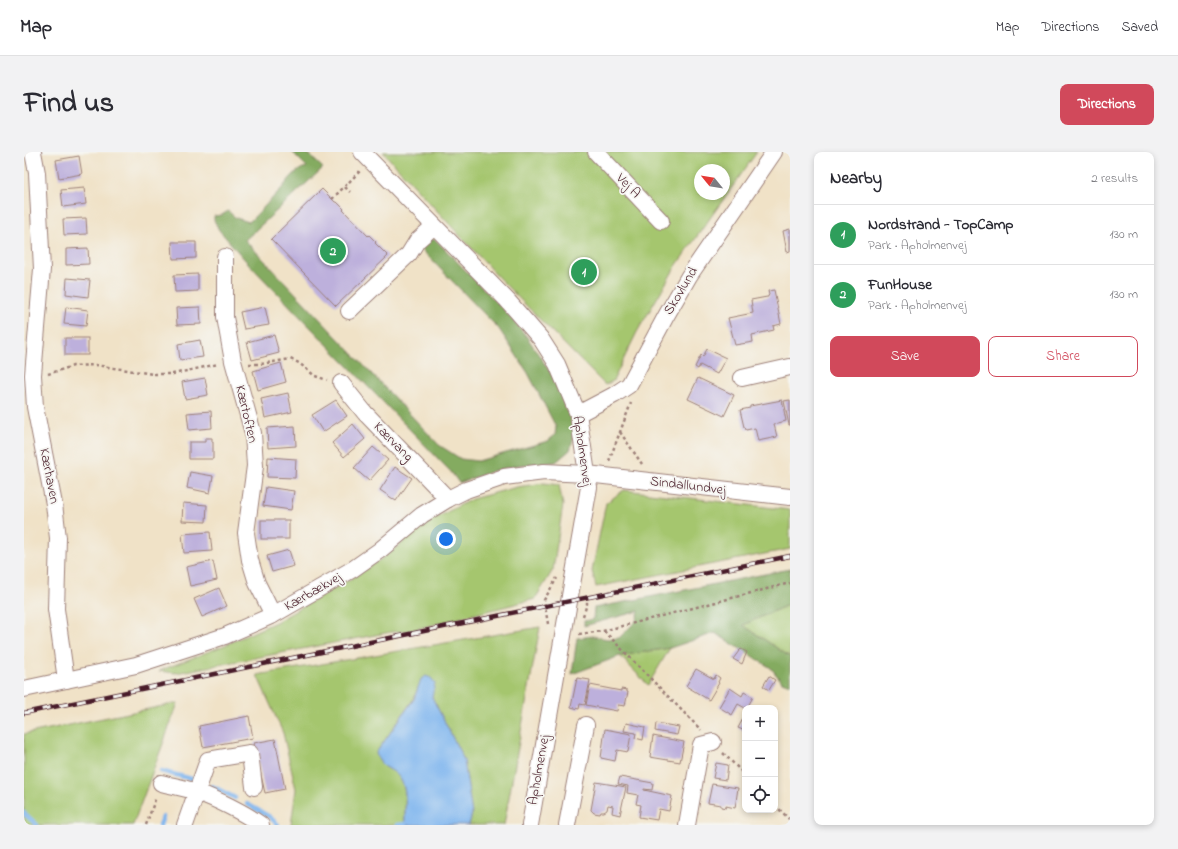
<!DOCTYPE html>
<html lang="en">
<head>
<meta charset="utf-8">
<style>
  :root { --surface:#fff; --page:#f2f2f3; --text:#2b2b33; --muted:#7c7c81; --line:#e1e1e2; --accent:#d1495b }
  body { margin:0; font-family:"Indie Flower",sans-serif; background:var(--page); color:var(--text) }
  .controls { position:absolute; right:12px; bottom:12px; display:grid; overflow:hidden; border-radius:8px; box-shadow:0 2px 6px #0003 }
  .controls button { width:36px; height:36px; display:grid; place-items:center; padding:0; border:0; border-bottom:1px solid var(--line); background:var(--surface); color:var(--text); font:20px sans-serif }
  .compass { position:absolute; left:670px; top:12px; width:36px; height:36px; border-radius:50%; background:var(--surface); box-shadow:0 2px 6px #0003; rotate:300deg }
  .you { position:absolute; left:422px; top:387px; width:14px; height:14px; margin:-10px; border:3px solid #fff; border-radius:50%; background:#1a73e8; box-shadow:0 0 0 6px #1a73e833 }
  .badge { display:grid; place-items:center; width:26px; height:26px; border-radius:50%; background:var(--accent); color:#fff; font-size:13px; font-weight:700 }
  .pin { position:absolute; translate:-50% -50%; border:2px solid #fff; box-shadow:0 1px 4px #0006 }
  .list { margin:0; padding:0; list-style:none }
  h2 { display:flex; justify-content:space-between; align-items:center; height:52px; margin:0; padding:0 16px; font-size:17px }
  h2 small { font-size:13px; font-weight:400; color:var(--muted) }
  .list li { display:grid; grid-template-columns:26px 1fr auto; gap:12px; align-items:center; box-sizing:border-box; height:60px; padding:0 16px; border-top:1px solid var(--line) }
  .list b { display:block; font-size:15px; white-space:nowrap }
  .list p { margin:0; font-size:13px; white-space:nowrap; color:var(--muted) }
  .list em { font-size:13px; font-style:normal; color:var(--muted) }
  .actions { display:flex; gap:8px; padding:12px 16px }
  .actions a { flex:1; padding:9px 0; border:1px solid var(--accent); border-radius:8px; text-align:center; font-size:14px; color:var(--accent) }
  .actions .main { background:var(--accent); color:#fff }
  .icon { flex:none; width:22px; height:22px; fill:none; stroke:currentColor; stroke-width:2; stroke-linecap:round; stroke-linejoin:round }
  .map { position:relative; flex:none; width:766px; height:673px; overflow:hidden; border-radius:8px }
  header { display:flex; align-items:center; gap:24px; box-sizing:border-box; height:56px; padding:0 20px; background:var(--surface); border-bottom:1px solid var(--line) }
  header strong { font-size:19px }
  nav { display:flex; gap:22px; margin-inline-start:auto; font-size:14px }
  .intro { display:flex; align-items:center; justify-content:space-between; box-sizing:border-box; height:96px; padding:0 24px }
  h1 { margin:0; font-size:28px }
  .button { padding:10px 18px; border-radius:8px; background:var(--accent); color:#fff; font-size:14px; font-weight:700 }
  main { display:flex; gap:24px; padding:0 24px }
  aside { flex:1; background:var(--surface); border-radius:8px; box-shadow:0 2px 6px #0003 }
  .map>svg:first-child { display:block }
  .green { fill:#a5c66e; stroke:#78724c; fill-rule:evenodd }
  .forest { fill:#84ab61; stroke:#676546 }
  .water { fill:#7fb5ee; stroke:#646a8c }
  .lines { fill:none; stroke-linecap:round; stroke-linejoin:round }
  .stream { stroke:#7fb5ee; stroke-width:4.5 }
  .building { fill:#bdb0dc }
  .minor-casing { stroke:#9d8079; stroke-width:18 }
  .path { stroke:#9d8079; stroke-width:2.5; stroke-dasharray:3 3; stroke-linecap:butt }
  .minor { stroke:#fff; stroke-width:16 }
  .rail-casing { stroke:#4a1f2b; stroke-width:4.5 }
  .rail { stroke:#f6f6f2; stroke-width:3; stroke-dasharray:9; stroke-linecap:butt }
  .labels { text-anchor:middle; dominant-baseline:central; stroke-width:3.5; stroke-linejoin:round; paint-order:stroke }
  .street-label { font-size:14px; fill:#4a1f2b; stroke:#f6f6f2 }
</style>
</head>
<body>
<header>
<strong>Map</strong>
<nav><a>Map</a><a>Directions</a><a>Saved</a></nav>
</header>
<div class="intro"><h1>Find us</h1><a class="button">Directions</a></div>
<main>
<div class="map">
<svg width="766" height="673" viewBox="0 0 766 673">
  <rect width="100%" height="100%" fill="#f6f6f2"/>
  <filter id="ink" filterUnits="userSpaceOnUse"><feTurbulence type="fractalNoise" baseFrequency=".025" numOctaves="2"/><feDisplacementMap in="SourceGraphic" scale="8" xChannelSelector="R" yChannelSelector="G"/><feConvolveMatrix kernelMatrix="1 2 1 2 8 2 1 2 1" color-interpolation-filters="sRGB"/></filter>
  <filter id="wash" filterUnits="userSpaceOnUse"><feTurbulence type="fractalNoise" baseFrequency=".012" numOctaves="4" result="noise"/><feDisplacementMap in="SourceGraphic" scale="16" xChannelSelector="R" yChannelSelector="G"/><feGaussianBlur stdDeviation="0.9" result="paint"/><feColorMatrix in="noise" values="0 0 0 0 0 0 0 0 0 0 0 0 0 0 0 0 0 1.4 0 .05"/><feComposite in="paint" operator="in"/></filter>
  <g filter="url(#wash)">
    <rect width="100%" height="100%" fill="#f0e2c7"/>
    <g class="green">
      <path d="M 359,0 L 733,0 L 652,114 L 613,180 L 589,229 L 581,233 L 475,126 ZM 676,18 L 700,18 L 700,42 L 676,42 Z"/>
      <polygon points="520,331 535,333 539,353 529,418 511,447 384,479 367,480 152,521 135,519 201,493 252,470 330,425 360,405 406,369 448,347 493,335"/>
      <polygon points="600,338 766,358 766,397 572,435 568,419 582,351"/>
      <polygon points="766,452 766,505 719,473"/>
      <path d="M 516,475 L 480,673 L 445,673 L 448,662 L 440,608 L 408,545 L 394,535 L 390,546 L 352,601 C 357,618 367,614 375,625 C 385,639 380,657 381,673 L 267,673 L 272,637 L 259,581 L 233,523 Z"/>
      <polygon points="646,496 624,533 596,504"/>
      <polygon points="154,551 109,673 0,673 0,582"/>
    </g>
    <g class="forest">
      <path d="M 268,0 L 282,0 L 299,16 L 221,88 L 415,293 L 437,307 L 454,309 L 524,289 L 531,283 L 532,275 L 504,221 L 475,177 L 395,95 L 405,88 L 411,87 L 484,162 L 503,185 L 532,229 L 549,275 L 550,285 L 546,298 L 532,310 L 495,313 L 469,319 L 435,331 L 427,320 L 222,109 L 195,78 L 190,68 L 190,64 L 198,63 L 204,59 L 212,66 L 225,70 C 235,60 245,50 254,40 C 263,32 270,17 283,15 Z"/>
      <polygon points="766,417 766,452 719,473 766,505 766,533 758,530 747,516 691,481 646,496 596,504 548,522 553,486 569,484 583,487 595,486 612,469 615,459 560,474 560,469 569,467 570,456"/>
    </g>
    <path class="water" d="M 402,524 L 407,526 L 411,531 L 408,545 L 440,608 L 448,662 L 445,673 L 381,673 C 380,657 385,639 375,625 C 366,614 357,618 352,601 L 390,547 L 397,527 Z"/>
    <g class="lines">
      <g class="stream">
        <polyline points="137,619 168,627"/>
        <polyline points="188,634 211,646"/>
        <polyline points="223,652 246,665 254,673"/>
        <polyline points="0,661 13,673"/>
        <polyline points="136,673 139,665"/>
        <polyline points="374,673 381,672"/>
      </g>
    </g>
    <g id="blocks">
      <g class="building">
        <polygon points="55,4 58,22 35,26 32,8"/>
        <polygon points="60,36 62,52 39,55 37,38"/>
        <polygon points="298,37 312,51 312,49 320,57 319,58 344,84 345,83 352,90 351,91 364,104 312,154 247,87"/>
        <polygon points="62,66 63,82 40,83 39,67"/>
        <polygon points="766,77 766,99 763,100 759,79"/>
        <polygon points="148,90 172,90 172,106 149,107"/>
        <polygon points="64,96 65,112 42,113 42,97"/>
        <polygon points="174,122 174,139 151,140 150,123"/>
        <polygon points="43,126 66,128 64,145 42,142"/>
        <polygon points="750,138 757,172 749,174 750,178 728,183 729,190 711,193 704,166 729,161 727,148 743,145 744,145 744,144 745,143 744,139"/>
        <polygon points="42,155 64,158 62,174 40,172"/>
        <polygon points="176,155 177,172 153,173 152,156"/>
        <polygon points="241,155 245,173 220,177 216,160"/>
        <polygon points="250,183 255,201 228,208 223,190"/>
        <rect x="41" y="186" width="23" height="17"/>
        <polygon points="176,188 179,205 156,208 154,192"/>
        <polygon points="683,197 702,206 693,222 676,213 674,217 671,215 677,203 679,205"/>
        <polygon points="257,211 262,230 234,238 229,219"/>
        <polygon points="181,226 184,243 161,247 158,230"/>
        <polygon points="674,226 710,243 700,264 664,247"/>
        <polygon points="264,241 268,260 241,266 237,247"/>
        <polygon points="312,248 323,264 299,280 288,263"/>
        <polygon points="758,248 762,269 750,272 753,285 734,289 731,276 722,278 721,275 720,275 716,258 726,256 726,254"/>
        <polygon points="766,248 766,273 765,273 760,249"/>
        <polygon points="187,259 188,276 165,278 163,261"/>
        <polygon points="329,272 341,287 320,305 308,291"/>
        <polygon points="271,274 272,294 244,296 243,276"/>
        <polygon points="181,286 188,286 188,290 189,290 189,307 165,307 165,290 181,290"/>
        <polygon points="349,295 364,308 345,329 330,316"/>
        <polygon points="244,305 272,307 271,326 243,325"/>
        <polygon points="371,315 388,326 372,349 356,338"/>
        <polygon points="166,320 189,324 186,341 163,336"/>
        <polygon points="242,335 270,339 267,358 239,354"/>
        <polygon points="159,351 183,353 182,370 158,369"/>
        <rect x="237" y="368" width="28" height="19"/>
        <polygon points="186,380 188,399 160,401 158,382"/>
        <polygon points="265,398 270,414 248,420 243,404"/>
        <polygon points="189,409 193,428 166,434 162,415"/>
        <polygon points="195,436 203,454 178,465 170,447"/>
        <polygon points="717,497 723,500 718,512 709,507 715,499"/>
        <polygon points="672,517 690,527 692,523 696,526 694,530 695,531 685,548 662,534"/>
        <polygon points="745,524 751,528 745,538 739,534"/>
        <polygon points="553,526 566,528 561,553 556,552 555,557 547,555"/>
        <polygon points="566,533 597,539 597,537 603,538 603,540 604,540 601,554 594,553 593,559 562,553"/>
        <polygon points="706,536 718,544 720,540 729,545 723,556 721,556 714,552 708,563 695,555"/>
        <polygon points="721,563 721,579 714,576"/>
        <polygon points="225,564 229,586 179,595 175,574"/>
        <polygon points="602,571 621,575 619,588 611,586 612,581 600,579"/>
        <polygon points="632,571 655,575 653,583 631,579"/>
        <polygon points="581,577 607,582 604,600 593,598 591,609 577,606"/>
        <polygon points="629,584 660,590 656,610 626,605"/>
        <polygon points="251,587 261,637 241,641 230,591"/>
        <polygon points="692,611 704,613 702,628 689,626"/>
        <polygon points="596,625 629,631 628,638 620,637 620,638 648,644 645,659 635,657 633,668 615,665 617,653 612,652 614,643 603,641 604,634 594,632"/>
        <polygon points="572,630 602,635 596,663 588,661 589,654 584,653 583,658 580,660 577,660 576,662 570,661 567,658"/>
        <polygon points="688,632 714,636 711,656 702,654 702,656 697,655 697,653 684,651"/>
      </g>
    </g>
  </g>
  <g filter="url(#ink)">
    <use href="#blocks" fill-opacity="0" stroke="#9d8079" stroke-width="1"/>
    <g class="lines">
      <defs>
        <g id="minor">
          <polyline points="9,0 13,21 18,117 9,223 11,255 30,352 34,386 32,457 42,528"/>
          <polyline points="338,0 483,148 517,187 533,212 554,262 565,335 506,673"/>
          <polyline points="572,0 637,69"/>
          <polyline points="201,105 201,165 209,209 229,281 231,314 222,381 226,408 233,431 249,463"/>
          <polyline points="325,159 385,102 393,89 410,74"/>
          <polyline points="718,226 766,215"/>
          <polyline points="317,231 341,261 424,347"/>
          <polyline points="554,262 590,243 605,233 642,164 665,124 750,0"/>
          <polyline points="0,537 112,513 201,484 249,463 329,417 356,398 398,363 424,347 442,338 480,325 520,320 563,322 766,345"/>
          <path d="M 137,631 C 149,634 161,636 173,640 C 192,647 221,661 237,673"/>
          <polyline points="161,673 184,608 226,601 230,635"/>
          <polyline points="543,673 562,573"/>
          <polyline points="663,673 677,593 689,590"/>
        </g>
      </defs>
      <use href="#minor" class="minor-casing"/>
      <g class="path">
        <polyline points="321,35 326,40"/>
        <polyline points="308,47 336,19"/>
        <polyline points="225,212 237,212 266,207 275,211 291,224 303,228"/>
        <polyline points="24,222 49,214 71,213 129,222 149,222 194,212"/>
        <polyline points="596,280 618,312"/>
        <polyline points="585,309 607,251"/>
        <polyline points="559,464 563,452 563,445"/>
        <polyline points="524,472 520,448 533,426"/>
        <polyline points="580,479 677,578"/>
        <polyline points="555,482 579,479 766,431"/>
        <polyline points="699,601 721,623"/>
        <polyline points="751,653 766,668"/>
        <polyline points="122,673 132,645"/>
      </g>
      <use href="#minor" class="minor"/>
      <defs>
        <polyline id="rail" points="0,561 766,404"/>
      </defs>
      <use href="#rail" class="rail-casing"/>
      <use href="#rail" class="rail"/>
    </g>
  </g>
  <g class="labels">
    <g class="street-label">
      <text transform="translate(604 34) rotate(46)">Vej A</text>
      <text transform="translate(657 139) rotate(-59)">Skovlund</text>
      <text transform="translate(222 262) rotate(77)">Kærtoften</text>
      <text transform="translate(369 290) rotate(45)">Kærvang</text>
      <text transform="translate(558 299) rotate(82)">Apholmenvej</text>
      <text transform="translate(25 324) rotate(79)">Kærhaven</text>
      <text transform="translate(664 334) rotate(7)">Sindallundvej</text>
      <text transform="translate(289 440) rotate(-30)">Kærbækvej</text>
      <text transform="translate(515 618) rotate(-80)">Apholmenvej</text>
    </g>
  </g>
</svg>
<div class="controls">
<button>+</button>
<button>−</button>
<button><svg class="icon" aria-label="locate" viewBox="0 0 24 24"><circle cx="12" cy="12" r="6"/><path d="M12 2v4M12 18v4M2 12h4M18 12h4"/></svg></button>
</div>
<svg class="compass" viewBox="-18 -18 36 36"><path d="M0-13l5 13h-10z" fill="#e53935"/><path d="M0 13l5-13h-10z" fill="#7c7c81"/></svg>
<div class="you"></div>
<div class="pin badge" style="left:560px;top:120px;background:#2e9e5b">1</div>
<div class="pin badge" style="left:309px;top:99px;background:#2e9e5b">2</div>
</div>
<aside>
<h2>Nearby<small>2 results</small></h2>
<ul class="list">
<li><span class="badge" style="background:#2e9e5b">1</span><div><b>Nordstrand - TopCamp</b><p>Park · Apholmenvej</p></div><em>130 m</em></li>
<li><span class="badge" style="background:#2e9e5b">2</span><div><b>FunHouse</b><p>Park · Apholmenvej</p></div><em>130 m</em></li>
</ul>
<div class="actions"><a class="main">Save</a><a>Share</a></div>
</aside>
</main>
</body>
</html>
